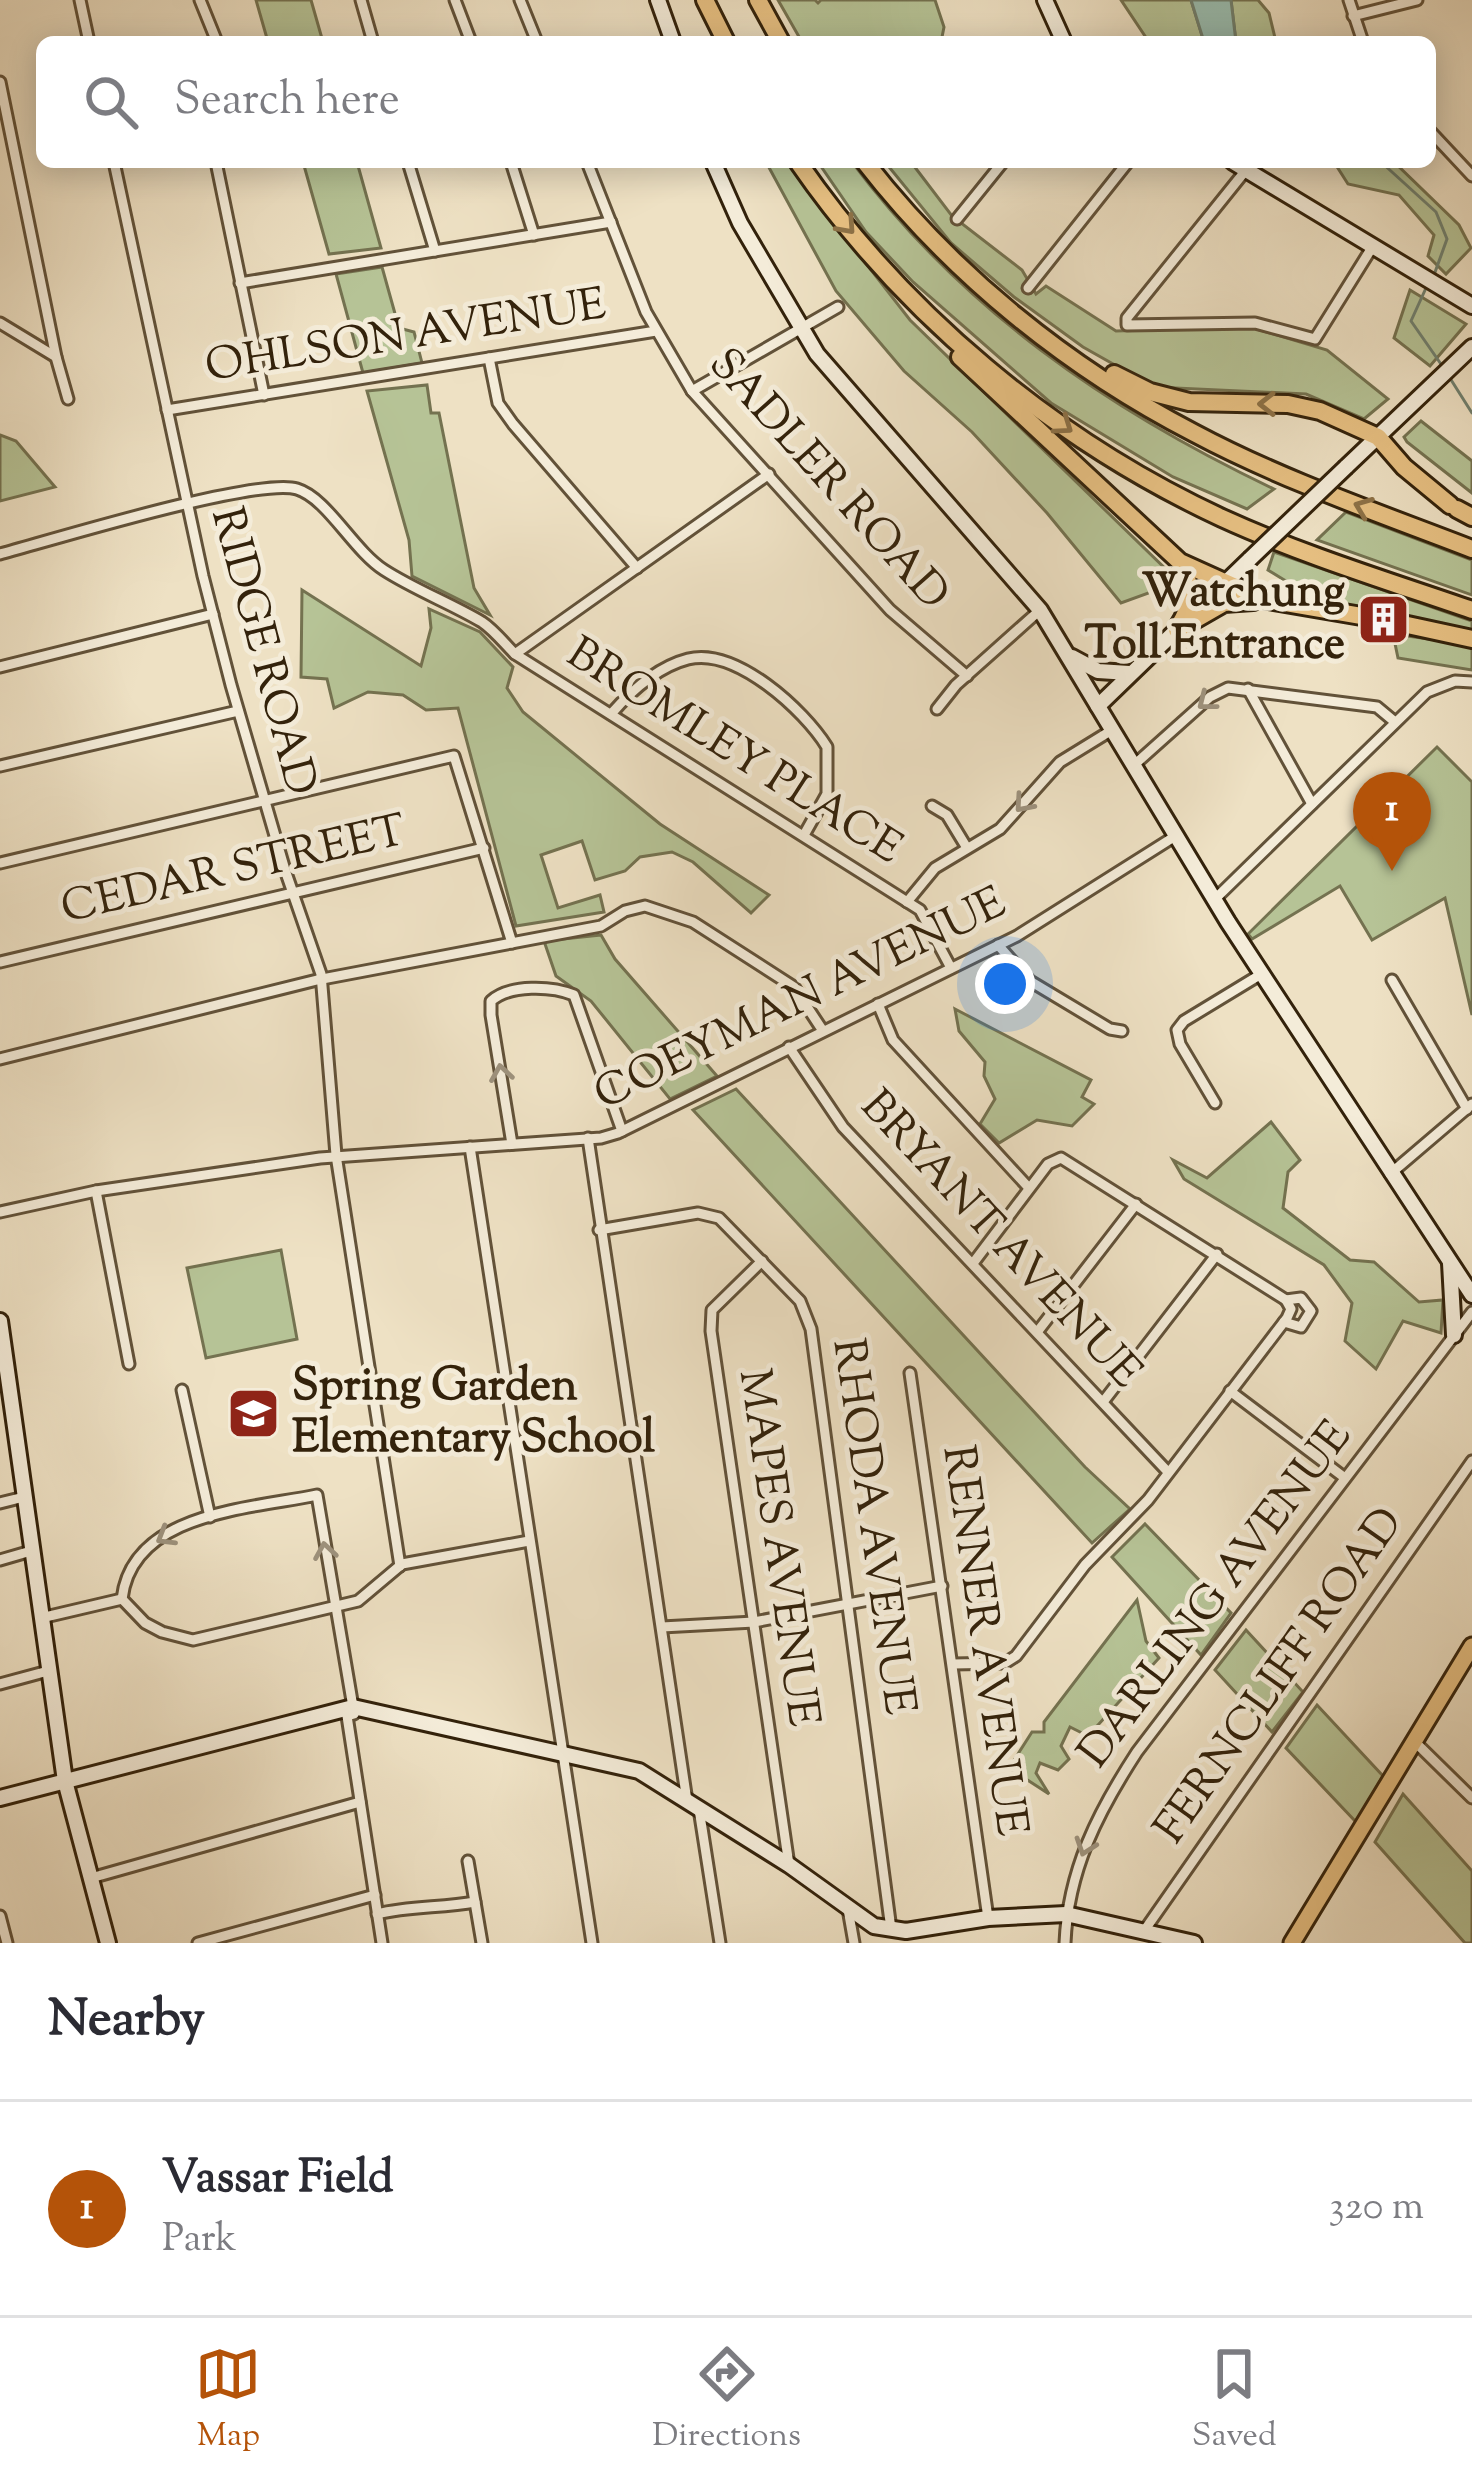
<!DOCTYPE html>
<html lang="en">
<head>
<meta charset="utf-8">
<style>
  :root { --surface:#fff; --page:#f7f7f7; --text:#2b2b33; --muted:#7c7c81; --line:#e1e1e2; --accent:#b45309 }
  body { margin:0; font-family:"Sorts Mill Goudy",serif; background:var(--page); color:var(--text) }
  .you { position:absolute; left:1005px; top:984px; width:42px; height:42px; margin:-30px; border:9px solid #fff; border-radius:50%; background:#1a73e8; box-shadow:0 0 0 18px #1a73e833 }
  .badge { display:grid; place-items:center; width:78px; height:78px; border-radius:50%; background:var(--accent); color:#fff; font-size:39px; font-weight:700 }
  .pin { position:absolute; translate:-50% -99px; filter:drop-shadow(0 3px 6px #0008) }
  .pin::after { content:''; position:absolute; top:63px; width:42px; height:36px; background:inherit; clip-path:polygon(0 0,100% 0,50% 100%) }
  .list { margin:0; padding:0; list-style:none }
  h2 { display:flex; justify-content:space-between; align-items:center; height:156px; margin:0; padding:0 48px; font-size:51px }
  h2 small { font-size:39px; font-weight:400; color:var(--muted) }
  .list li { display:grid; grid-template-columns:78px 1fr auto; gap:36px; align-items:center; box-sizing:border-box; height:216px; padding:0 48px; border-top:3px solid var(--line) }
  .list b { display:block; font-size:45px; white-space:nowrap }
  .list p { margin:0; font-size:39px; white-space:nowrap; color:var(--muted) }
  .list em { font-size:39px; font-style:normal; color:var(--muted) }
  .icon { flex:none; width:66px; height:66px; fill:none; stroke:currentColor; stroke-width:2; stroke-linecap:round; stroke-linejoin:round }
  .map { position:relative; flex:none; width:1472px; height:1943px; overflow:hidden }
  .search { position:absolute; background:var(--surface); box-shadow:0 6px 30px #0003; left:36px; right:36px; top:36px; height:132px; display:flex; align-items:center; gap:30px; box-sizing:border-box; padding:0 42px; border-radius:18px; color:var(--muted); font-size:45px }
  .sheet { height:372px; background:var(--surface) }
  nav { display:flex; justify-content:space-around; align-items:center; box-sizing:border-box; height:168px; border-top:3px solid var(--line); background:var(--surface); font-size:33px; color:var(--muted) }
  nav a { display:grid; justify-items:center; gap:6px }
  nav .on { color:var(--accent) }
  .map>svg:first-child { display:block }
  .green { fill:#b6c396; stroke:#747250; stroke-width:3 }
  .water { fill:#99beb1; stroke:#70806f; stroke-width:3 }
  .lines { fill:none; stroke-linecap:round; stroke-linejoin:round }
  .stream { stroke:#70806f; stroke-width:3 }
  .street-casing { stroke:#625239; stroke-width:15 }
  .secondary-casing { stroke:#33220b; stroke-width:20 }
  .primary-casing { stroke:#33220b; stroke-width:21 }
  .highway-casing { stroke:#33220b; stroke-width:22 }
  .street { stroke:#f4ecd9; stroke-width:9 }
  .secondary { stroke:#f4ecd9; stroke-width:14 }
  .primary { stroke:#e7c082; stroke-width:15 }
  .highway { stroke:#e7c082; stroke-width:16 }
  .secondary-bridge-casing { stroke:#33220b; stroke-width:20; stroke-linecap:butt }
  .secondary-bridge { stroke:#f4ecd9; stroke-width:14 }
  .oneway { stroke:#8d7146 }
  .oneway2 { stroke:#9d917c }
  .labels { text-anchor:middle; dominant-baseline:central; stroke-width:10; stroke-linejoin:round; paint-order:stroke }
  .street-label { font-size:45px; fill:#33220b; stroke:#f4ecd9 }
  .poi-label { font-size:45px; font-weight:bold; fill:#33220b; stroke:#f4ecd9; text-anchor:end }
</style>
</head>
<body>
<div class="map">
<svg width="1472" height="1943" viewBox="0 0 1472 1943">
  <rect width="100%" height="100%" fill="#eee1c4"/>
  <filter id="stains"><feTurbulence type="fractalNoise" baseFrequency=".00167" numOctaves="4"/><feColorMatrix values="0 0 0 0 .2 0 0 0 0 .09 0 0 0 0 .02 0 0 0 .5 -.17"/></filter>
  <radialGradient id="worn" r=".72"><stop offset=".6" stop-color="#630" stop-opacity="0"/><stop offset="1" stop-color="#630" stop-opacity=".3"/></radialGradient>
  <g class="green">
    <polygon points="256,0 311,0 323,42 268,42"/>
    <polygon points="778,0 815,0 818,3 821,0 935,0 944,27 941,42 802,42"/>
    <polygon points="1121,0 1191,0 1204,42 1149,42"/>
    <polygon points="1231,0 1258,0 1269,13 1276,42 1236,42"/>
    <polygon points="303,162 357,162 381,248 329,254"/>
    <polygon points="766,162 787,162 910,320 1179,582 1121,603 1047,513 972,432 904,371 836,291"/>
    <path d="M 818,162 L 852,162 C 963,310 1108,410 1274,489 L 1247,509 L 1173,477 L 1051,403 L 913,282 L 866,232 Z"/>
    <polygon points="885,162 911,162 952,216 1022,270 1036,294 1046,286 1116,331 1250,327 1327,350 1388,399 1364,419 1306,394 1154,387 1083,347 1014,297 951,243"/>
    <polygon points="1334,162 1394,162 1459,225 1471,248 1446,274 1428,256 1434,235 1399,195 1348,184"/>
    <polygon points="382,267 399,328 414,332 422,363 363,373 336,274"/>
    <polygon points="1410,290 1466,324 1430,366 1394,338"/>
    <polygon points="427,385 431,413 439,413 474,588 490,615 412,576 409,540 367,391"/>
    <polygon points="1421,421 1472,461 1472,493 1407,442 1404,437"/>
    <polygon points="0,435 16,441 55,487 0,501"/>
    <polygon points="1346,512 1472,560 1472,595 1317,540"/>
    <polygon points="1274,552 1472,621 1472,632 1325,605 1268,570"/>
    <polygon points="302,590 421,666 431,628 429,609 480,632 513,667 507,688 523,712 660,824 769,895 751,913 693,862 672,852 640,857 625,871 595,880 582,841 541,855 558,908 600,895 604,912 516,926 458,708 426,710 403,695 368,692 334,708 327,679 301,677"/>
    <polygon points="1393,634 1472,645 1472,670 1398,658"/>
    <polygon points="1437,747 1472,782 1472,1015 1445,898 1372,940 1340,886 1252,939 1248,934"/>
    <polygon points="601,935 615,959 717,1076 670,1099 591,1001 556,976 544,941"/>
    <polygon points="955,1009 1091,1080 1082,1097 1094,1104 1072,1126 1037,1120 999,1143 980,1124 995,1099 984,1076 985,1062 959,1031"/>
    <polygon points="736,1089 1085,1467 1130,1509 1092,1543 693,1110"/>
    <polygon points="1271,1122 1300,1160 1288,1172 1283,1208 1350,1260 1374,1262 1419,1302 1443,1300 1441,1333 1403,1321 1376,1369 1345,1341 1352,1303 1324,1265 1184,1179 1173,1160 1207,1178"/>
    <polygon points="281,1250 297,1339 206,1358 187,1268"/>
    <polygon points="1145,1524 1231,1613 1201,1655 1112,1557"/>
    <polygon points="1137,1600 1146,1641 1159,1658 1088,1736 1070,1727 1061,1746 1069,1759 1058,1770 1040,1763 1036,1773 1049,1794 1009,1768 1032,1732 1044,1732 1044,1722"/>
    <polygon points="1246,1630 1303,1692 1272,1732 1215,1670"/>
    <polygon points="1317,1705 1383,1776 1356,1822 1286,1748"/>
    <polygon points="1403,1794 1472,1871 1472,1943 1465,1943 1375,1842"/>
  </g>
  <polygon class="water" points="1191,0 1231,0 1236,42 1204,42"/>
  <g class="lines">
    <g class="stream">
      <polyline points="1381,162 1436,212 1447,239 1434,275"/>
      <polyline points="1426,288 1411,321 1443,367"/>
      <polyline points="1448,375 1472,413"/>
    </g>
    <defs>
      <g id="street">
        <polyline points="80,0 89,42"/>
        <polyline points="200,0 217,42"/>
        <polyline points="361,0 373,42"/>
        <polyline points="455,0 471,42"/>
        <polyline points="520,0 537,42"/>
        <polyline points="1349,0 1363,42"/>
        <polyline points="1353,16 1417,0"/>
        <polyline points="0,82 56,357 68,399"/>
        <polyline points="1430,131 1472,176"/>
        <polyline points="114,162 203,576 231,685 285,870 321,974 336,1155 400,1566"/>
        <polyline points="216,162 264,395"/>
        <polyline points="408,162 435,251"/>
        <polyline points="511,162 534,235"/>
        <polyline points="587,162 646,312 692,391 890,610 967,676"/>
        <polyline points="1246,170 1127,318 1127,325 1255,323 1315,339 1373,246"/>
        <polyline points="957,219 1003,162"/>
        <polyline points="240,283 611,222"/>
        <polyline points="1028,288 1128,162"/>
        <polyline points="0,323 56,357"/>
        <polyline points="489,358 498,403 513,424 637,568"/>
        <polyline points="692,391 838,307"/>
        <polyline points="167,410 656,331"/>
        <path d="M 0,554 C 52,540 257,477 297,489 C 327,498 353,550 384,570 C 415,590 450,603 482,622 C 494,630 505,644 515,654 L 920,910 L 951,968"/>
        <polyline points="515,654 769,474"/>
        <polyline points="0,667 213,614"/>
        <polyline points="1248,689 1312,804"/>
        <polyline points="937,709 956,685 1040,610"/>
        <path d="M 611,714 C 631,691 657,667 688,659 C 736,647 804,710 827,747 L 827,794 L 804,835"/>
        <polyline points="1134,765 1210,697 1228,688 1377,707 1395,722"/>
        <polyline points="0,766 238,711"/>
        <polyline points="932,806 947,815 967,848"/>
        <polyline points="0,863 454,756 512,943"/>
        <polyline points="1215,899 1427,692 1455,681 1472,682"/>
        <polyline points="907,902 935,868 1000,829 1060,762 1112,730"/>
        <polyline points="998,945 1030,981 1110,1029 1122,1031"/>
        <polyline points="0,962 484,848"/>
        <polyline points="1392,980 1467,1109"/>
        <polyline points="878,1004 893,1040 1029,1188"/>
        <polyline points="789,1047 843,1127 1168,1472"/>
        <polyline points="0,1059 317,980 601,926 625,911 645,906 693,922 794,987 823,1031"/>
        <polyline points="1215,1103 1180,1044 1177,1030 1184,1021 1263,973"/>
        <polyline points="588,1138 687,1801"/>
        <path d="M 512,1144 L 491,1015 L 491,1001 C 510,984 552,986 574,995 L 622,1131"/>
        <polyline points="470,1147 592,1943"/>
        <polyline points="1390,1174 1472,1104"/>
        <polyline points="96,1191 129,1364"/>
        <polyline points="0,1212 96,1191 320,1158 601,1138 618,1133 1017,936 1177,835"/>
        <polyline points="599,1230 698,1213 719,1218 800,1301 811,1329 891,1929"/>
        <polyline points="762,1261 712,1310 711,1331 789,1865"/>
        <polyline points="974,1262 1048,1164 1061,1158 1286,1300"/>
        <polyline points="1284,1322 1301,1327 1311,1311 1301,1298 1286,1300"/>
        <polyline points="1038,1331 1136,1204"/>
        <polyline points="910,1373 988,1918"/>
        <polyline points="182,1390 210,1517"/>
        <polyline points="1230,1391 1345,1478"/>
        <polyline points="1103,1402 1217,1254"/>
        <polyline points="0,1503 24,1497"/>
        <polyline points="0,1560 31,1551"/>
        <path d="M 122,1599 C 132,1512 250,1509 317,1495 L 353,1707 L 354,1714 L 347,1716 L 382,1943"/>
        <polyline points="122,1599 145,1623 162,1632 193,1640 358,1601 402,1564 529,1541"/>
        <polyline points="41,1618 122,1599"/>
        <polyline points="662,1627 754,1622 942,1586"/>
        <polyline points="953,1664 1005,1663 1016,1656 1085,1565 1148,1500 1287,1318 1291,1309 1286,1300"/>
        <polyline points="0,1684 48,1671"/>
        <polyline points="1414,1741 1472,1798"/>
        <polyline points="699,1809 720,1943"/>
        <polyline points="468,1861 482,1943"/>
        <polyline points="91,1878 360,1802"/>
        <polyline points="848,1909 854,1943"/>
        <path d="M 377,1914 C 410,1906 442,1908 475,1902"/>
        <polyline points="0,1916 7,1943"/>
        <polyline points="1144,1931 1472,1461"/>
        <polyline points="198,1943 375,1895"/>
        <path d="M 1065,1943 C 1068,1870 1098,1812 1137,1752 L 1472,1312"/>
      </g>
      <g id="secondary">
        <polyline points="658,0 673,42"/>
        <polyline points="1045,0 1064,42"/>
        <polyline points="713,162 740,223 817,354 1040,610 1228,922 1472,1295"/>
        <polyline points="1233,162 1472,306"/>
        <polyline points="1346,467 1472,347"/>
        <polyline points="1072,657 1098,671 1129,673"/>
        <polyline points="1098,706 1250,559"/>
        <polyline points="1450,1263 1454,1335"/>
        <polyline points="0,1321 65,1781 108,1943"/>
        <polyline points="0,1798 353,1707 639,1771 789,1865 874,1926 906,1931 988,1918 1066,1914 1194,1943"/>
      </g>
      <polyline id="primary" points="1292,1943 1472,1646"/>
      <g id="highway">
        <polyline points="705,0 726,42"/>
        <polyline points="758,0 781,42"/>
        <path d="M 798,162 C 903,314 1054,440 1222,518 C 1303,555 1388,581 1472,610"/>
        <path d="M 865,162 C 952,274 1068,368 1194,433 C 1282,480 1379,513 1472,549"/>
        <polyline points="960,357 1180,562 1262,599 1379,619"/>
        <polyline points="1114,374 1150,392 1189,402 1288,404 1320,411 1378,437 1404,467 1450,505"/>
        <polyline points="1457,509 1472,517"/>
        <polyline points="1389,621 1472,639"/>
        <path d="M 1178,627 C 1194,602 1193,589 1181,563"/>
        <polyline points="1177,630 1224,603 1253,601"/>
      </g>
    </defs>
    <use href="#street" class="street-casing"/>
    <use href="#secondary" class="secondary-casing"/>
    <use href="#primary" class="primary-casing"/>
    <use href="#highway" class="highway-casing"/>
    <use href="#street" class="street"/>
    <use href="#secondary" class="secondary"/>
    <use href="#primary" class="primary"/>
    <use href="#highway" class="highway"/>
    <defs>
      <polyline id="secondary-bridge" points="1250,559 1346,467"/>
    </defs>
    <use href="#secondary-bridge" class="secondary-bridge-casing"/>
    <use href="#secondary-bridge" class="secondary-bridge"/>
  </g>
  <defs><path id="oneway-chevron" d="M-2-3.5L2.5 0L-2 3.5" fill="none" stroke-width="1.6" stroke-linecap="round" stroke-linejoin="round" transform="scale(3)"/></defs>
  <g class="oneway">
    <use href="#oneway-chevron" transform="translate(847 226) rotate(48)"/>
    <use href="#oneway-chevron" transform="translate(1267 404) rotate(-180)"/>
    <use href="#oneway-chevron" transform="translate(1064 426) rotate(35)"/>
    <use href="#oneway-chevron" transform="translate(1363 507) rotate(-159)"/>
  </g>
  <g class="oneway2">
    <use href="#oneway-chevron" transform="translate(1206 702) rotate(142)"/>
    <use href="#oneway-chevron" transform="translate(1023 804) rotate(131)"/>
    <use href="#oneway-chevron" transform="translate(501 1073) rotate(-99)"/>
    <use href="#oneway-chevron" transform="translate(165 1537) rotate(149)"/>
    <use href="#oneway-chevron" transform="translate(325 1551) rotate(-99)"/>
    <use href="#oneway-chevron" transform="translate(1085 1847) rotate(109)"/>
  </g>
  <defs>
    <symbol id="building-square" viewBox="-11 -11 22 22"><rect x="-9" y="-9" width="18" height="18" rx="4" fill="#8f2418" stroke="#f4ecd9"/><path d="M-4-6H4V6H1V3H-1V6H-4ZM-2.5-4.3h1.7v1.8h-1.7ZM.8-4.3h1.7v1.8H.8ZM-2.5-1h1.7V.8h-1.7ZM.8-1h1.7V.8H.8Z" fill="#fff"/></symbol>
    <symbol id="school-square" viewBox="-11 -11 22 22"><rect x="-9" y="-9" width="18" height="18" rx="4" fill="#8f2418" stroke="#f4ecd9"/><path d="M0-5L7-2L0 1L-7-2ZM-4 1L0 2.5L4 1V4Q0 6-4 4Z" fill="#fff"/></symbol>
  </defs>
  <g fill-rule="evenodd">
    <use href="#building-square" x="1354" y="590" width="59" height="59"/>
    <use href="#school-square" x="224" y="1384" width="59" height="59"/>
  </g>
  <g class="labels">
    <g class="street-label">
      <text transform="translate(406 338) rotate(-9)">OHLSON AVENUE</text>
      <text transform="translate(827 481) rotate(48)">SADLER ROAD</text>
      <text transform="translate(261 652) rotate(75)">RIDGE ROAD</text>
      <text transform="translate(733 753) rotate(32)">BROMLEY PLACE</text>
      <text transform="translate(234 872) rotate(-13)">CEDAR STREET</text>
      <text transform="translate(801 1001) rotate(-26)">COEYMAN AVENUE</text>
      <text transform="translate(999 1241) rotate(47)">BRYANT AVENUE</text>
      <text transform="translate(871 1527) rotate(82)">RHODA AVENUE</text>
      <text transform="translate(776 1548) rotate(82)">MAPES AVENUE</text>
      <text transform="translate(1217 1596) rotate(-53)">DARLING AVENUE</text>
      <text transform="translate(982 1641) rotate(82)">RENNER AVENUE</text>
      <text transform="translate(1281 1677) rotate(-55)">FERNCLIFF ROAD</text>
    </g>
    <g class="poi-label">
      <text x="1345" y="594">Watchung<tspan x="1345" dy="52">Toll Entrance</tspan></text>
      <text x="292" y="1388" text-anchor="start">Spring Garden<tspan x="292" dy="52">Elementary School</tspan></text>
    </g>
  </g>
  <rect width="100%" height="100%" filter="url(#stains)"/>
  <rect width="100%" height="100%" fill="url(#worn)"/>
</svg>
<div class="you"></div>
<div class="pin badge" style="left:1392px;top:871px">1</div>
<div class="search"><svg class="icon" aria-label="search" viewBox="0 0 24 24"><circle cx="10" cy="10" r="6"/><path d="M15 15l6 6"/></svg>Search here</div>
</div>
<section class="sheet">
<h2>Nearby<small></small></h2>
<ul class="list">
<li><span class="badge">1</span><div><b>Vassar Field</b><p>Park</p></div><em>320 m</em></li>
</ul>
</section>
<nav>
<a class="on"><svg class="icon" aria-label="map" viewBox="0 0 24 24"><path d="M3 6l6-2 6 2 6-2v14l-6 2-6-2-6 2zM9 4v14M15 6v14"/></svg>Map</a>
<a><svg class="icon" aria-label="directions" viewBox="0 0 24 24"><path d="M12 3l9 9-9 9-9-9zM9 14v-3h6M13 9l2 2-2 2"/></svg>Directions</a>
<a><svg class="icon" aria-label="saved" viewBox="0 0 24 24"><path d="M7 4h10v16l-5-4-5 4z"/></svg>Saved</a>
</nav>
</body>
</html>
